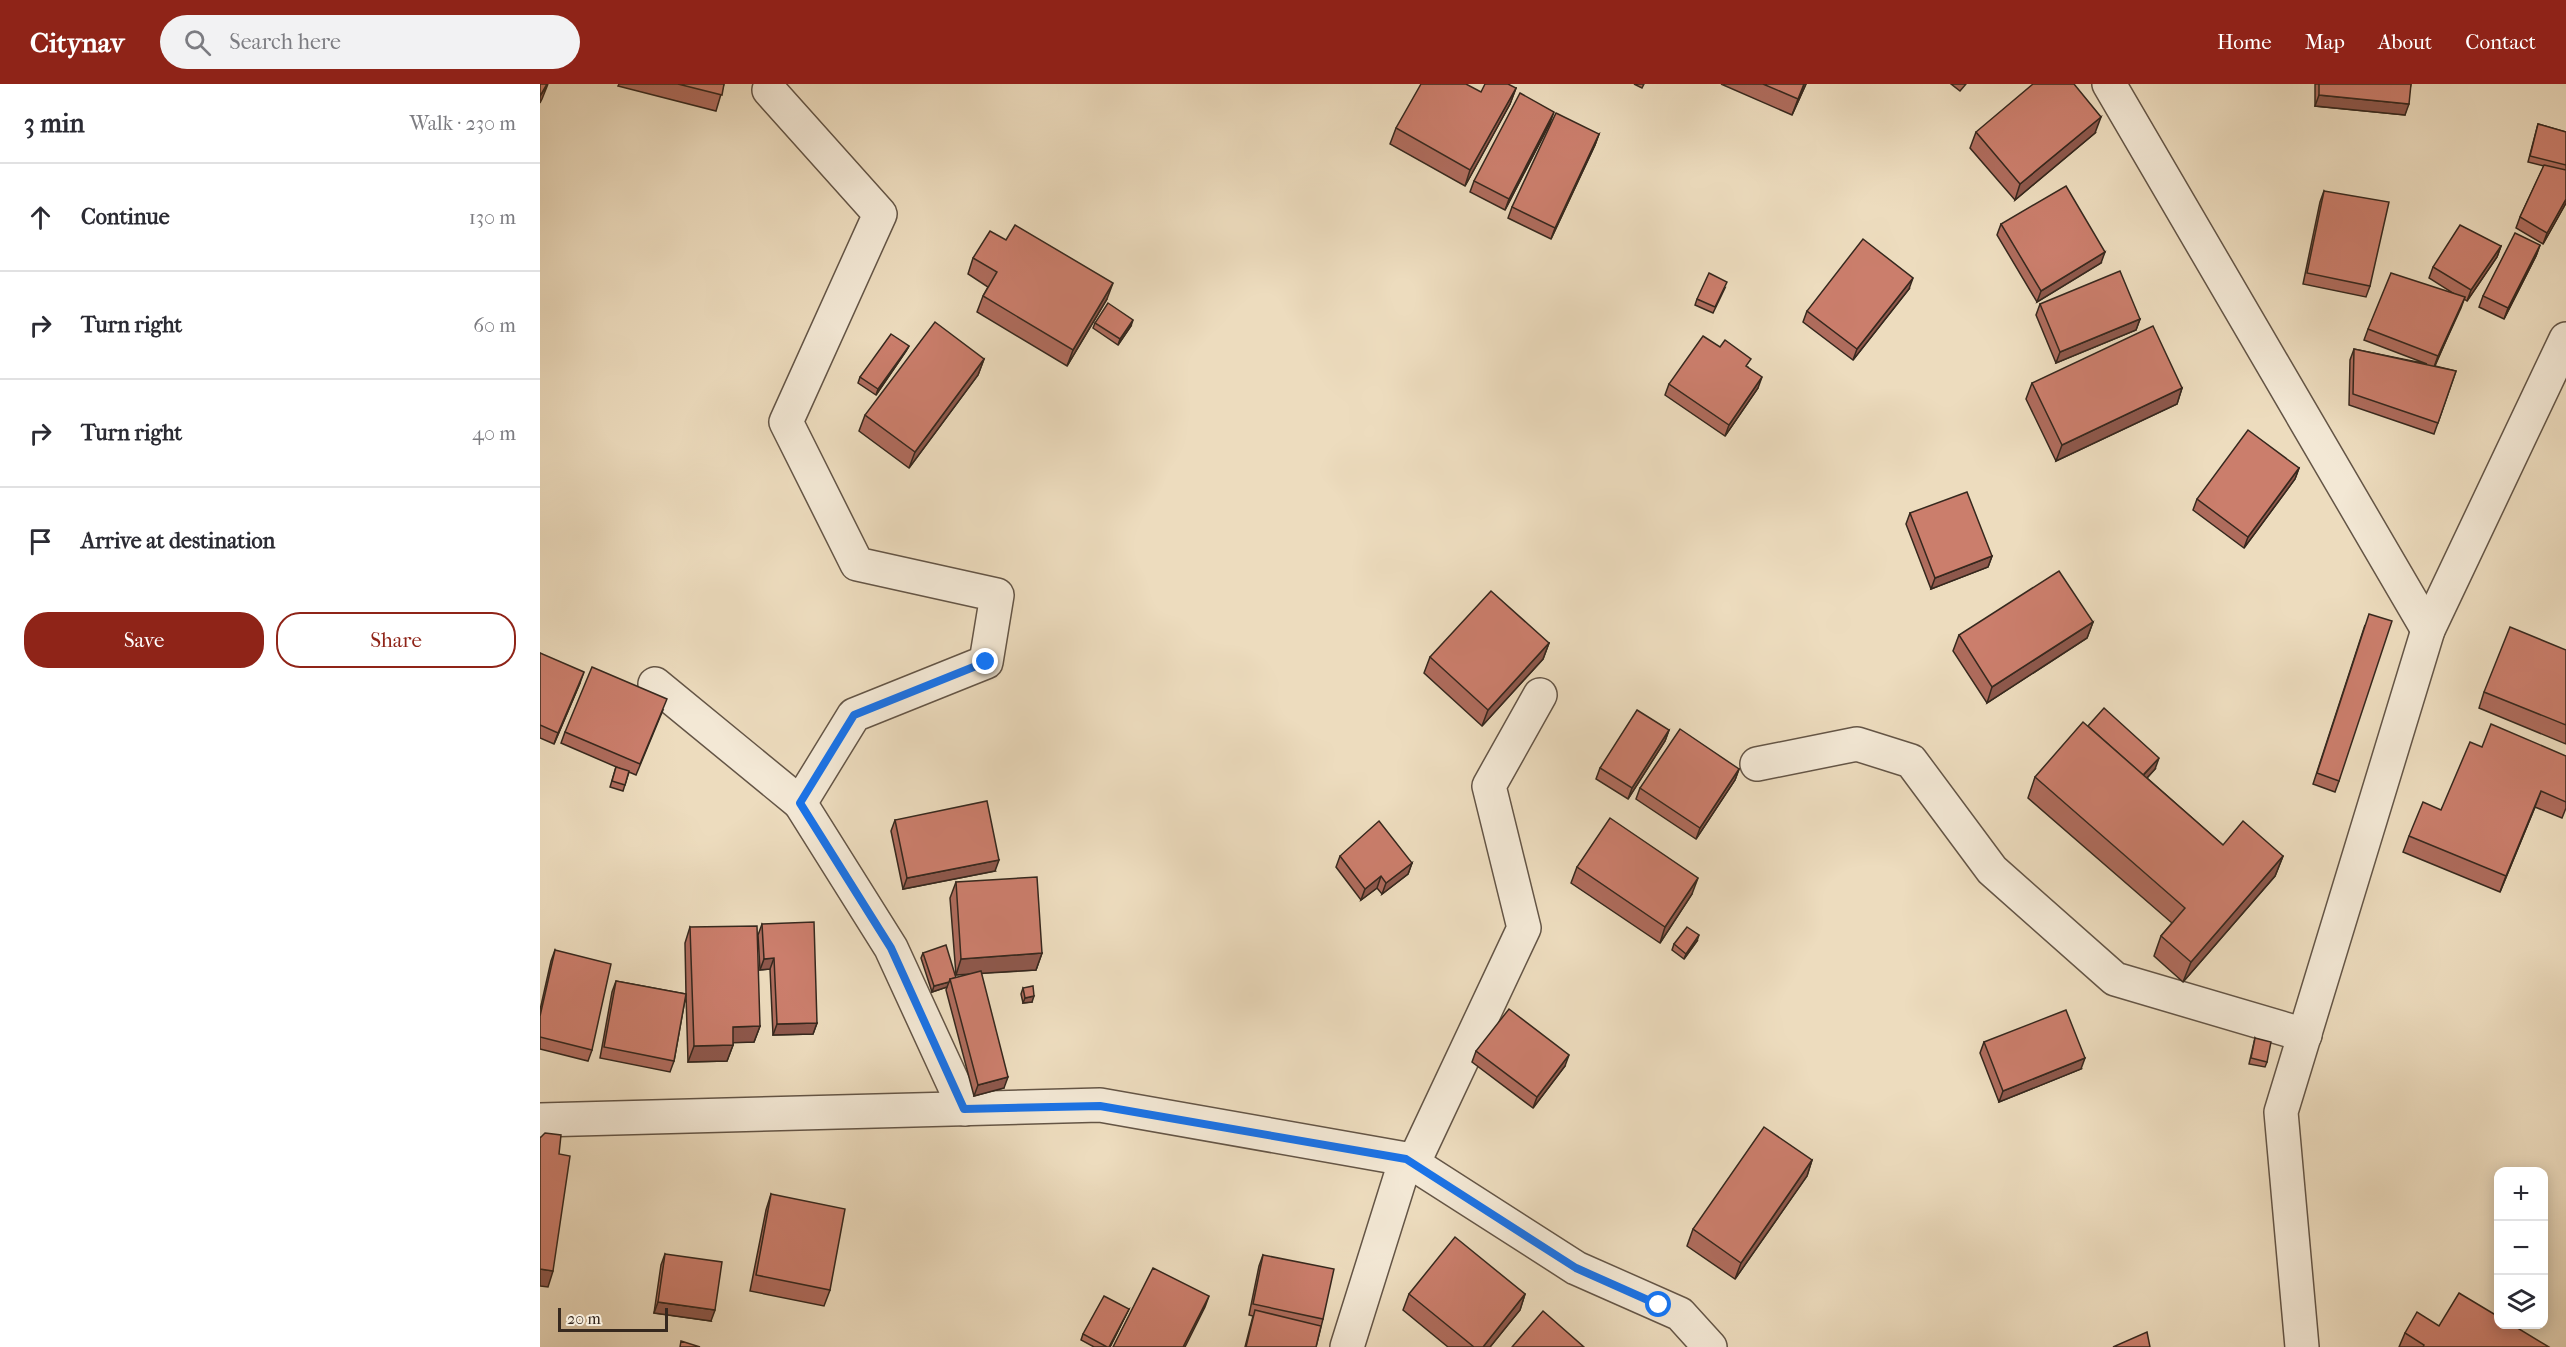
<!DOCTYPE html>
<html lang="en">
<head>
<meta charset="utf-8">
<style>
  :root { --surface:#fff; --page:#f2f2f3; --text:#2b2b33; --muted:#7c7c81; --line:#e1e1e2; --accent:#8f2418 }
  body { margin:0; font-family:"IM FELL French Canon",serif; background:var(--page); color:var(--text) }
  .controls { position:absolute; right:18px; bottom:18px; display:grid; overflow:hidden; border-radius:12px; box-shadow:0 3px 15px #0003 }
  .controls button { width:54px; height:54px; display:grid; place-items:center; padding:0; border:0; border-bottom:2px solid var(--line); background:var(--surface); color:var(--text); font:30px sans-serif }
  .scale { position:absolute; left:18px; bottom:15px; width:110px; box-sizing:border-box; padding-left:6px; border:3px solid #36281e; border-top:0; font-size:16px; line-height:21px; white-space:nowrap; color:#36281e; -webkit-text-stroke:4px #f3e8d5; paint-order:stroke }
  .stop { position:absolute; width:18px; height:18px; margin:-14px; border:4px solid #1a73e8; border-radius:50%; background:#fff }
  .stop.end { background:#1a73e8; border-color:#fff; box-shadow:0 2px 6px #0008 }
  .list { margin:0; padding:0; list-style:none }
  h2 { display:flex; justify-content:space-between; align-items:center; height:78px; margin:0; padding:0 24px; font-size:26px }
  h2 small { font-size:20px; font-weight:400; color:var(--muted) }
  .list li { display:grid; grid-template-columns:39px 1fr auto; gap:18px; align-items:center; box-sizing:border-box; height:108px; padding:0 24px; border-top:2px solid var(--line) }
  .list b { display:block; font-size:22px; white-space:nowrap }
  .list em { font-size:20px; font-style:normal; color:var(--muted) }
  .actions { display:flex; gap:12px; padding:18px 24px }
  .actions a { flex:1; padding:14px 0; border:2px solid var(--accent); border-radius:24px; text-align:center; font-size:21px; color:var(--accent) }
  .actions .main { background:var(--accent); color:#fff }
  .icon { flex:none; width:33px; height:33px; fill:none; stroke:currentColor; stroke-width:2; stroke-linecap:round; stroke-linejoin:round }
  .map { position:relative; flex:none; width:2026px; height:1263px; overflow:hidden }
  header { display:flex; align-items:center; gap:36px; box-sizing:border-box; height:84px; padding:0 30px; background:var(--accent); color:#fff }
  header strong { font-size:28px }
  nav { display:flex; gap:33px; margin-inline-start:auto; font-size:21px }
  .search { width:420px; height:54px; background:var(--page); display:flex; align-items:center; gap:15px; box-sizing:border-box; padding:0 21px; border-radius:33px; color:var(--muted); font-size:22px }
  main { display:flex }
  aside { flex:1; background:var(--surface) }
  .map>svg:first-child { display:block }
  .lines { fill:none; stroke-linecap:round; stroke-linejoin:round }
  .street-casing { stroke:#645546; stroke-width:36 }
  .street { stroke:#f3e8d5; stroke-width:33 }
  .wall { fill:#af6c5d; stroke:#36281e; stroke-width:1.5 }
  .shaded-wall { fill:#8e584c; stroke:#36281e; stroke-width:1.5 }
  .building { fill:#cb7e6c; stroke:#36281e; stroke-width:1.5 }
  .route { stroke:#1a73e8; stroke-width:8 }
</style>
</head>
<body>
<header>
<strong>Citynav</strong>
<div class="search"><svg class="icon" aria-label="search" viewBox="0 0 24 24"><circle cx="10" cy="10" r="6"/><path d="M15 15l6 6"/></svg>Search here</div>
<nav><a>Home</a><a>Map</a><a>About</a><a>Contact</a></nav>
</header>
<main>
<aside>
<h2>3 min<small>Walk · 230 m</small></h2>
<ul class="list">
<li><svg class="icon" aria-label="ahead" viewBox="0 0 24 24"><path d="M12 20V5M6 11l6-6 6 6"/></svg><div><b>Continue</b></div><em>130 m</em></li>
<li><svg class="icon" aria-label="right" viewBox="0 0 24 24"><path d="M7 20v-9h11M14 6l5 5-5 5"/></svg><div><b>Turn right</b></div><em>60 m</em></li>
<li><svg class="icon" aria-label="right" viewBox="0 0 24 24"><path d="M7 20v-9h11M14 6l5 5-5 5"/></svg><div><b>Turn right</b></div><em>40 m</em></li>
<li><svg class="icon" aria-label="arrive" viewBox="0 0 24 24"><path d="M6 21V4h12l-3 4 3 4H6"/></svg><div><b>Arrive at destination</b></div></li>
</ul>
<div class="actions"><a class="main">Save</a><a>Share</a></div>
</aside>
<div class="map">
<svg width="2026" height="1263" viewBox="0 0 2026 1263">
  <rect width="100%" height="100%" fill="#eddcbe"/>
  <filter id="stains"><feTurbulence type="fractalNoise" baseFrequency=".00333" numOctaves="4"/><feColorMatrix values="0 0 0 0 .2 0 0 0 0 .09 0 0 0 0 .02 0 0 0 .5 -.17"/></filter>
  <radialGradient id="worn" r=".72"><stop offset=".6" stop-color="#630" stop-opacity="0"/><stop offset="1" stop-color="#630" stop-opacity=".3"/></radialGradient>
  <g class="lines">
    <defs>
      <g id="street">
        <polyline points="1569,0 1888,546"/>
        <polyline points="229,6 340,130 246,338 317,480 457,511 446,578 314,631 260,719 351,864 425,1025"/>
        <polyline points="115,600 260,719"/>
        <polyline points="1217,680 1317,660 1371,677 1452,786 1575,895 1765,951"/>
        <polyline points="0,1036 560,1021 866,1075 1036,1184 1140,1230 1170,1263"/>
        <polyline points="873,1080 984,844 949,702 1000,611"/>
        <polyline points="807,1263 866,1075"/>
        <polyline points="1762,1263 1741,1028 1888,546 2026,255"/>
      </g>
    </defs>
    <use href="#street" class="street-casing"/>
    <use href="#street" class="street"/>
  </g>
  <g class="wall">
    <polygon points="79,0 184,0 176,27 78,2"/>
    <polygon points="1094,0 1104,0 1102,4"/>
    <polygon points="1181,0 1266,0 1252,31"/>
    <polygon points="1411,0 1426,0 1420,7"/>
    <polygon points="1775,0 1871,0 1865,31 1775,22"/>
    <polygon points="976,4 970,20 925,102 850,60 856,44 941,8"/>
    <polygon points="1010,39 965,126 930,108 934,97"/>
    <polygon points="1998,40 2026,48 2026,119 2003,160 1976,144 1980,133 2004,82 1988,78"/>
    <polygon points="1436,48 1555,49 1475,116 1430,64"/>
    <polygon points="1059,50 1055,61 1011,155 968,134 972,123"/>
    <polygon points="1784,107 1830,202 1826,213 1763,200 1780,118"/>
    <polygon points="1461,140 1561,179 1497,218 1457,151"/>
    <polygon points="466,156 567,215 527,282 437,228 443,212 448,203 428,190 433,174"/>
    <polygon points="2000,161 1996,172 1964,235 1939,223 1943,212"/>
    <polygon points="1961,162 1957,173 1927,217 1924,215 1895,282 1916,287 1894,350 1809,321 1810,276 1814,265 1887,280 1824,256 1828,245 1913,209 1889,194 1893,183"/>
    <polygon points="1185,204 1173,229 1155,221 1157,215"/>
    <polygon points="1369,205 1313,276 1263,238 1267,227"/>
    <polygon points="1500,220 1600,235 1596,246 1516,279 1496,231"/>
    <polygon points="555,239 591,242 578,261 553,244"/>
    <polygon points="369,262 366,267 336,311 318,299 320,293"/>
    <polygon points="444,275 438,291 369,384 319,347 325,331"/>
    <polygon points="1208,283 1218,304 1185,352 1125,311 1129,300"/>
    <polygon points="1492,299 1642,304 1637,320 1516,377 1486,315"/>
    <polygon points="1759,384 1755,395 1704,464 1653,426 1657,415"/>
    <polygon points="1370,429 1452,472 1448,483 1391,505 1366,440"/>
    <polygon points="1553,538 1547,554 1447,619 1413,567 1419,551"/>
    <polygon points="1825,541 1799,697 1795,708 1773,700"/>
    <polygon points="1009,559 1003,575 942,642 884,589 890,573"/>
    <polygon points="2026,566 2026,660 1939,624 1944,608"/>
    <polygon points="0,569 40,599 14,660 0,654"/>
    <polygon points="123,626 96,691 89,688 83,707 70,703 76,683 81,685 21,659 25,648"/>
    <polygon points="1129,646 1125,657 1088,715 1056,695 1060,684"/>
    <polygon points="1942,663 2026,672 2026,724 2022,734 1995,723 1960,808 1863,768 1869,752 1901,726"/>
    <polygon points="1199,685 1195,696 1156,755 1096,715 1100,704"/>
    <polygon points="1615,685 1607,694 1683,761 1743,772 1735,792 1643,898 1614,872 1621,852 1632,839 1488,714 1495,693"/>
    <polygon points="355,736 455,787 363,805 351,747"/>
    <polygon points="800,772 872,779 868,790 842,810 837,804 821,816 796,783"/>
    <polygon points="1037,783 1152,810 1120,859 1031,799"/>
    <polygon points="416,798 502,869 496,886 441,889 464,1004 434,1012 406,906 407,903 392,908 381,874 383,869 416,894 433,889 416,891 410,814"/>
    <polygon points="222,840 277,939 273,950 233,951 230,885 220,886 218,851"/>
    <polygon points="150,843 220,942 214,958 193,958 193,961 187,977 148,978 146,910 134,977 130,988 60,974 72,908 76,897 146,910 145,859"/>
    <polygon points="1157,857 1144,875 1132,866 1134,860"/>
    <polygon points="15,866 52,966 48,977 0,965 0,926 11,877"/>
    <polygon points="483,904 492,918 483,919 481,910"/>
    <polygon points="1715,954 1727,978 1725,983 1709,980"/>
    <polygon points="1444,958 1541,985 1459,1018 1440,969"/>
    <polygon points="936,967 1025,982 993,1024 932,978"/>
    <polygon points="1272,1076 1267,1092 1195,1195 1147,1162 1153,1145"/>
    <polygon points="231,1110 290,1206 284,1222 210,1207 226,1126"/>
    <polygon points="125,1170 171,1237 114,1229 121,1181"/>
    <polygon points="723,1171 783,1235 776,1263 705,1263 713,1232 709,1231 719,1182"/>
    <polygon points="869,1210 985,1210 980,1226 950,1263 908,1263 863,1226"/>
    <polygon points="589,1225 570,1263 554,1263 541,1256 543,1250"/>
    <polygon points="1899,1242 2009,1263 1859,1263 1865,1249"/>
  </g>
  <g class="shaded-wall">
    <polygon points="8,0 2,15 0,19 0,12"/>
    <polygon points="1264,0 1266,0 1252,31 1258,15"/>
    <polygon points="976,4 970,20 925,102 930,86"/>
    <polygon points="1779,11 1869,20 1865,31 1775,22"/>
    <polygon points="1014,28 1010,39 965,126 969,115"/>
    <polygon points="1561,33 1555,49 1475,116 1480,100"/>
    <polygon points="1059,50 1055,61 1011,155 1015,144"/>
    <polygon points="2026,115 2026,119 2003,160 2007,149"/>
    <polygon points="2000,161 1996,172 1964,235 1968,224"/>
    <polygon points="1961,162 1957,173 1927,217 1931,206"/>
    <polygon points="1565,168 1561,179 1497,218 1501,207"/>
    <polygon points="1373,194 1369,205 1313,276 1317,265"/>
    <polygon points="573,199 567,215 527,282 533,266"/>
    <polygon points="1925,213 1921,224 1894,283 1898,272"/>
    <polygon points="1600,235 1596,246 1516,279 1520,268"/>
    <polygon points="593,236 591,242 578,261 580,255"/>
    <polygon points="369,262 366,267 336,311 338,305"/>
    <polygon points="444,275 438,291 369,384 375,368"/>
    <polygon points="1222,293 1218,304 1185,352 1189,341"/>
    <polygon points="1642,304 1637,320 1516,377 1522,361"/>
    <polygon points="1759,384 1755,395 1704,464 1708,453"/>
    <polygon points="1452,472 1448,483 1391,505 1395,494"/>
    <polygon points="1553,538 1547,554 1447,619 1452,603"/>
    <polygon points="1009,559 1003,575 942,642 948,626"/>
    <polygon points="44,588 40,599 14,660 18,649"/>
    <polygon points="1129,646 1125,657 1088,715 1092,704"/>
    <polygon points="1619,674 1615,685 1596,706 1600,695"/>
    <polygon points="1199,685 1195,696 1156,755 1160,744"/>
    <polygon points="2001,707 1995,723 1960,808 1966,792"/>
    <polygon points="1743,772 1735,792 1643,898 1651,878"/>
    <polygon points="459,776 455,787 363,805 367,794"/>
    <polygon points="872,779 868,790 842,810 846,799"/>
    <polygon points="841,792 837,804 821,816 825,805"/>
    <polygon points="1158,794 1152,810 1120,859 1125,843"/>
    <polygon points="1159,851 1157,857 1144,875 1146,870"/>
    <polygon points="502,869 496,886 416,891 421,875"/>
    <polygon points="234,874 230,885 220,886 224,875"/>
    <polygon points="409,898 407,903 392,908 394,902"/>
    <polygon points="494,912 492,918 483,919 485,914"/>
    <polygon points="277,939 273,950 233,951 237,940"/>
    <polygon points="220,942 214,958 187,959 193,943"/>
    <polygon points="193,961 187,977 148,978 154,962"/>
    <polygon points="1029,971 1025,982 993,1024 997,1013"/>
    <polygon points="1545,974 1541,985 1459,1018 1463,1007"/>
    <polygon points="468,993 464,1004 434,1012 438,1001"/>
    <polygon points="1272,1076 1267,1092 1195,1195 1201,1179"/>
    <polygon points="0,1185 13,1187 8,1203 0,1202"/>
    <polygon points="985,1210 980,1226 950,1263 943,1263"/>
    <polygon points="669,1212 665,1223 645,1263 643,1263"/>
    <polygon points="118,1218 175,1226 171,1237 114,1229"/>
    <polygon points="589,1225 570,1263 569,1263"/>
  </g>
  <g class="building">
    <polygon points="0,0 7,0 0,12"/>
    <polygon points="138,0 184,0 182,11"/>
    <polygon points="881,0 926,0 941,8 945,0 968,0 976,4 930,86 856,44"/>
    <polygon points="1223,0 1264,0 1258,15"/>
    <polygon points="1493,0 1534,0 1561,33 1480,100 1436,48"/>
    <polygon points="1779,0 1871,0 1869,20 1779,11"/>
    <polygon points="980,9 1014,28 969,115 934,97"/>
    <polygon points="1016,29 1059,50 1015,144 972,123"/>
    <polygon points="1998,40 2026,48 2026,81 1990,72"/>
    <polygon points="2004,81 2026,86 2026,115 2007,149 1980,133"/>
    <polygon points="1526,102 1565,168 1501,207 1461,140"/>
    <polygon points="1784,107 1849,118 1830,202 1767,189"/>
    <polygon points="475,141 573,199 533,266 443,212 457,188 433,174 450,147 466,156"/>
    <polygon points="1920,141 1961,162 1931,206 1893,183"/>
    <polygon points="1975,149 2000,161 1968,224 1943,212"/>
    <polygon points="1323,155 1373,194 1317,265 1267,227"/>
    <polygon points="1580,187 1600,235 1520,268 1500,220"/>
    <polygon points="1169,189 1187,198 1175,223 1157,215"/>
    <polygon points="1851,189 1925,213 1898,272 1828,245"/>
    <polygon points="568,219 593,236 580,255 555,239"/>
    <polygon points="395,238 444,275 375,368 325,331"/>
    <polygon points="1613,242 1642,304 1522,361 1492,299"/>
    <polygon points="351,250 369,262 338,305 320,293"/>
    <polygon points="1163,252 1180,263 1185,256 1211,275 1206,282 1222,293 1189,341 1129,300"/>
    <polygon points="1814,265 1916,287 1898,339 1813,310"/>
    <polygon points="1708,346 1759,384 1708,453 1657,415"/>
    <polygon points="1427,408 1452,472 1395,494 1370,429"/>
    <polygon points="1519,487 1553,538 1452,603 1419,551"/>
    <polygon points="951,507 1009,559 948,626 890,573"/>
    <polygon points="1829,530 1852,537 1799,697 1777,689"/>
    <polygon points="1970,543 2026,566 2026,641 1944,608"/>
    <polygon points="0,569 44,588 18,649 0,641"/>
    <polygon points="52,583 127,615 100,680 25,648"/>
    <polygon points="1564,624 1619,674 1603,691 1548,642"/>
    <polygon points="1097,626 1129,646 1092,704 1060,684"/>
    <polygon points="1543,638 1683,761 1703,737 1743,772 1651,878 1621,852 1645,824 1495,693"/>
    <polygon points="1951,640 2026,672 2026,718 2001,707 1966,792 1869,752 1883,718 1901,726 1930,658 1942,663"/>
    <polygon points="1140,645 1199,685 1160,744 1100,704"/>
    <polygon points="76,683 89,687 85,701 72,697"/>
    <polygon points="447,717 459,776 367,794 355,736"/>
    <polygon points="1070,734 1158,794 1125,843 1037,783"/>
    <polygon points="839,737 872,779 846,799 841,792 825,805 800,772"/>
    <polygon points="497,793 502,869 421,875 416,798"/>
    <polygon points="274,838 277,939 237,940 234,874 224,875 222,840"/>
    <polygon points="217,842 220,942 193,943 193,961 154,962 150,843"/>
    <polygon points="1147,843 1159,851 1146,870 1134,860"/>
    <polygon points="406,861 416,894 410,895 409,898 394,902 383,869"/>
    <polygon points="15,866 71,880 52,966 0,953 0,932"/>
    <polygon points="441,887 468,993 438,1001 410,895"/>
    <polygon points="76,897 146,910 134,977 64,963"/>
    <polygon points="493,902 494,912 485,914 483,904"/>
    <polygon points="969,925 1029,971 997,1013 936,967"/>
    <polygon points="1526,926 1545,974 1463,1007 1444,958"/>
    <polygon points="1715,954 1731,958 1727,978 1711,974"/>
    <polygon points="1224,1043 1272,1076 1201,1179 1153,1145"/>
    <polygon points="5,1049 21,1051 19,1070 30,1072 13,1187 0,1185 0,1054"/>
    <polygon points="231,1110 305,1125 290,1206 216,1191"/>
    <polygon points="915,1153 985,1210 943,1263 934,1263 869,1210"/>
    <polygon points="125,1170 182,1178 175,1226 118,1218"/>
    <polygon points="723,1171 794,1185 783,1235 713,1220"/>
    <polygon points="613,1184 669,1212 643,1263 573,1263"/>
    <polygon points="1919,1209 1959,1233 1959,1240 1971,1240 2009,1263 1883,1263 1884,1261 1865,1249 1877,1228 1899,1242"/>
    <polygon points="564,1212 589,1225 569,1263 567,1263 543,1250"/>
    <polygon points="715,1226 781,1242 776,1263 706,1263"/>
    <polygon points="1003,1227 1044,1263 972,1263"/>
    <polygon points="1607,1248 1610,1263 1573,1263"/>
    <polygon points="141,1257 160,1263 140,1263"/>
  </g>
  <g class="lines">
    <polyline class="route" points="446,578 314,631 260,719 351,864 424,1025 560,1022 866,1075 1036,1184 1119,1221"/>
  </g>
  <rect width="100%" height="100%" filter="url(#stains)"/>
  <rect width="100%" height="100%" fill="url(#worn)"/>
</svg>
<div class="controls">
<button>+</button>
<button>−</button>
<button><svg class="icon" aria-label="layers" viewBox="0 0 24 24"><path d="M12 4l9 5-9 5-9-5zM3 14l9 5 9-5"/></svg></button>
</div>
<div class="scale">20 m</div>
<div class="stop" style="left:1119px;top:1221px"></div>
<div class="stop end" style="left:446px;top:578px"></div>
</div>
</main>
</body>
</html>
